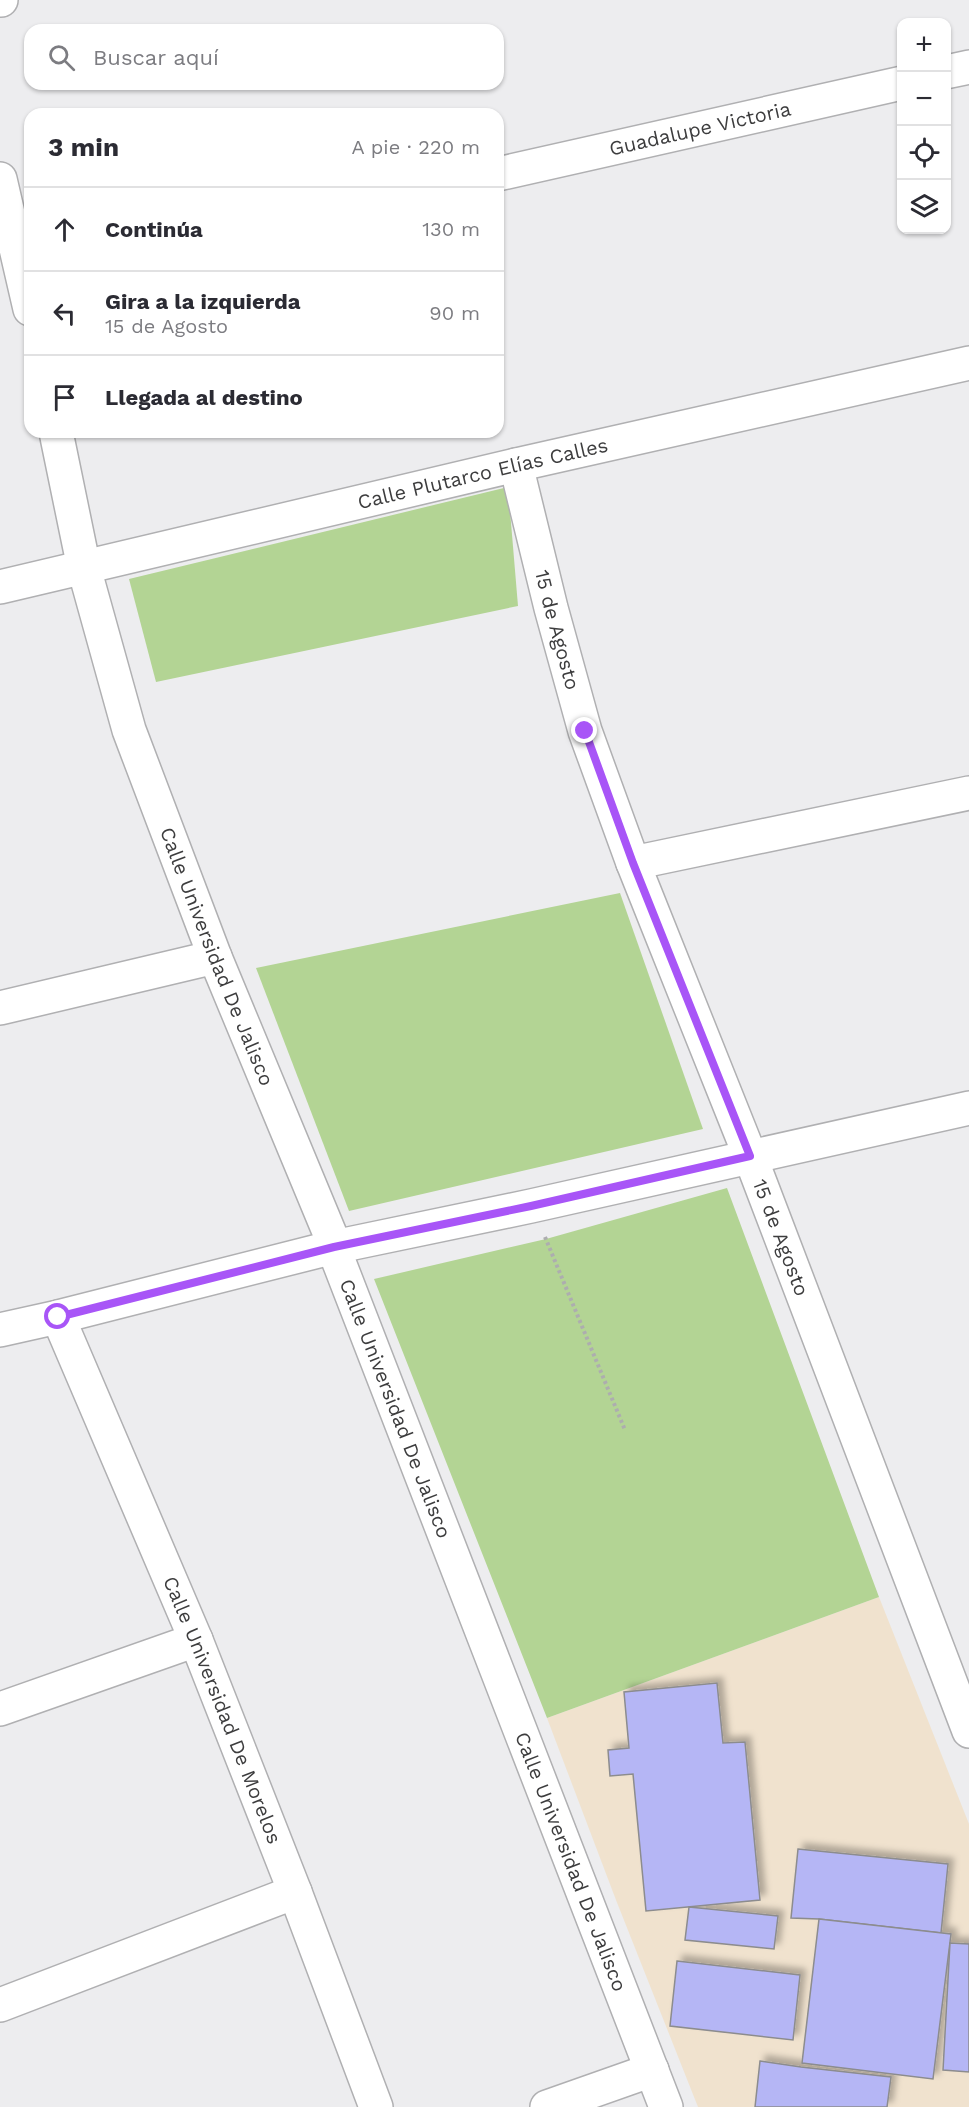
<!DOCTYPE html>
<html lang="es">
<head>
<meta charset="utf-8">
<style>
  :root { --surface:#fff; --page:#f7f7f7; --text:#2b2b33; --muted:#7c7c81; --line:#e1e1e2 }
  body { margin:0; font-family:"Work Sans",sans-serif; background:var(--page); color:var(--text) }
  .controls { position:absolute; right:18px; top:18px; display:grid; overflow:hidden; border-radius:12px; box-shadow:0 2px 4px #0004 }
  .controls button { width:54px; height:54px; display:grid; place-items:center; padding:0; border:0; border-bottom:2px solid var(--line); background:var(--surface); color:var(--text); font:30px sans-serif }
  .stop { position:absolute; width:18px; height:18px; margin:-14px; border:4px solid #a855f7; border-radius:50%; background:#fff }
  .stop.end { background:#a855f7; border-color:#fff; box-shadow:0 2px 6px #0008 }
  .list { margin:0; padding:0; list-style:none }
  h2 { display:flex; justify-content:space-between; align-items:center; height:78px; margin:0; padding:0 24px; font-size:26px }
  h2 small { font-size:20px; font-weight:400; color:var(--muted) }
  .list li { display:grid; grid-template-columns:39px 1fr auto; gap:18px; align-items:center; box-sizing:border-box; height:84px; padding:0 24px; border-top:2px solid var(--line) }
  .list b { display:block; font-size:22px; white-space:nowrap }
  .list p { margin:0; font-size:20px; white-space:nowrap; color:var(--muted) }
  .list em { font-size:20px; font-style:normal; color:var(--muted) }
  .icon { flex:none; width:33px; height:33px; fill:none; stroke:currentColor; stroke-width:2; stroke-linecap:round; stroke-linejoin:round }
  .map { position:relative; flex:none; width:969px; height:2107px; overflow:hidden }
  .search { position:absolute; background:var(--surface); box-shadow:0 2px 4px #0004; left:24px; top:24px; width:480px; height:66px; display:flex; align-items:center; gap:15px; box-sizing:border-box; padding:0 21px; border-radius:18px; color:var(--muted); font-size:22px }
  .panel { position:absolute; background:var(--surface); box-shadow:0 2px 4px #0004; left:24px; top:108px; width:480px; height:330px; border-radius:18px }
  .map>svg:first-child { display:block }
  .education { fill:#f0e2ce }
  .green { fill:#b3d494 }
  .building { fill:#b5b6f5; stroke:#8c8c8e; stroke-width:1.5; filter:url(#shadow) }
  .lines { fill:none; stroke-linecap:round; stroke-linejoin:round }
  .minor-casing { stroke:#b0b0b2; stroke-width:36 }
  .path { stroke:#adadaf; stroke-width:4; stroke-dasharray:3 3; stroke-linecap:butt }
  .minor { stroke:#fff; stroke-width:33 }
  .route { stroke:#a855f7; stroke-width:8 }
  .labels { text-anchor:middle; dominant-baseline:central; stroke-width:6; stroke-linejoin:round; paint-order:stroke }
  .street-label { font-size:20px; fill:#3d3d3e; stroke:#ededef }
</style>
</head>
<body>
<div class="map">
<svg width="969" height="2107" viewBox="0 0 969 2107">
  <defs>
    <filter id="shadow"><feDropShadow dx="5.5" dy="-5.5" stdDeviation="3" flood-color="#0004"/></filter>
  </defs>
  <rect width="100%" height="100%" fill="#ededef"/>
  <polygon class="education" points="879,1597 969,1824 969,2107 698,2107 616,1900 547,1718"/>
  <g class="green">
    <polygon points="508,487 518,606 156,682 129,579"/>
    <polygon points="620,893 703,1129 349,1211 256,968"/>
    <polygon points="727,1188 879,1597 547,1718 374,1279 546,1239"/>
  </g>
  <g class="building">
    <polygon points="717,1683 723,1743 745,1742 760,1900 646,1911 633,1774 610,1776 608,1750 629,1748 624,1692"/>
    <polygon points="798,1849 948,1864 941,1933 819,1919 791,1918"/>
    <polygon points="689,1907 778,1916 774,1949 685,1940"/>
    <polygon points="819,1919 951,1934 933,2079 802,2063"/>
    <polygon points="950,1943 969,1944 969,2072 943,2070"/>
    <polygon points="677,1961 800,1975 793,2040 670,2026"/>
    <polygon points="760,2061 801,2067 891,2077 887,2107 755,2107"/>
  </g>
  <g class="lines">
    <defs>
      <g id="minor">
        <polyline points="0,0 1,0"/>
        <polyline points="946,72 969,67"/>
        <path id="s1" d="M 498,174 L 902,83"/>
        <polyline points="0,179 30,309"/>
        <path id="s2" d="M 56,432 L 84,568 L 129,730 L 215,957 L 330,1234 L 337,1257 L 666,2107"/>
        <path id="s3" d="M 516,465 L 551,608 L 585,731 L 633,863 L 750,1156 L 969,1731"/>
        <path id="s4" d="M 0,587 L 516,465 L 969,363"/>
        <polyline points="633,863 969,793"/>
        <polyline points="0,1008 215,957"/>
        <path id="s5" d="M 58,1317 L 196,1640 L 295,1892 L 376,2107"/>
        <polyline points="0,1330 58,1317 334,1247 531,1206 969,1108"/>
        <polyline points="0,1709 196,1640"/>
        <polyline points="0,2005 295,1892"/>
        <polyline points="547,2107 652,2070"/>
      </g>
    </defs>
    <use href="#minor" class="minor-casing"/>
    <polyline class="path" points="545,1237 625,1430"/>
    <use href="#minor" class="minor"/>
  </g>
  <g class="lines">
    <polyline class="route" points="58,1317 334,1247 531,1206 750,1156 633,863 585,731"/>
  </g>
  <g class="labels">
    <g class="street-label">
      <text stroke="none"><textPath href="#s1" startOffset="207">Guadalupe Victoria</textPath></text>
      <text stroke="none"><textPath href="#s4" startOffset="496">Calle Plutarco Elías Calles</textPath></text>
      <text stroke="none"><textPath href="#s3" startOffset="170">15 de Agosto</textPath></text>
      <text stroke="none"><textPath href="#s2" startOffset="550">Calle Universidad De Jalisco</textPath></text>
      <text stroke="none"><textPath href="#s3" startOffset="818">15 de Agosto</textPath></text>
      <text stroke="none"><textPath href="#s2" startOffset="1036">Calle Universidad De Jalisco</textPath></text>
      <text stroke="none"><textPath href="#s5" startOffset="426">Calle Universidad De Morelos</textPath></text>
      <text stroke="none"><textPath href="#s2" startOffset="1522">Calle Universidad De Jalisco</textPath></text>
    </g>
  </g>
</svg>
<div class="controls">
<button>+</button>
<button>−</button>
<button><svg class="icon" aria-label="locate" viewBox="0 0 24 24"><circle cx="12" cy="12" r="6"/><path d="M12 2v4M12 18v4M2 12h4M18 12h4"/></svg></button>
<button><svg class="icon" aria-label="layers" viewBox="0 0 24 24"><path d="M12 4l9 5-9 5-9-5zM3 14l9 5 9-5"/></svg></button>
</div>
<div class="stop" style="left:58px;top:1317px"></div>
<div class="stop end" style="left:585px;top:731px"></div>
<div class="search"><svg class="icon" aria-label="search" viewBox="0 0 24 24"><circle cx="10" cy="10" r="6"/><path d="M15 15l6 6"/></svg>Buscar aquí</div>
<section class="panel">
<h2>3 min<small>A pie · 220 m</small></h2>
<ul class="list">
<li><svg class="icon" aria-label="ahead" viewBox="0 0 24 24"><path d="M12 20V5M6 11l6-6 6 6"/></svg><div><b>Continúa</b></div><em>130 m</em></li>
<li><svg class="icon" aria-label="left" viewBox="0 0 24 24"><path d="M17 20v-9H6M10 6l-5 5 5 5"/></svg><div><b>Gira a la izquierda</b><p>15 de Agosto</p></div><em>90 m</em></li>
<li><svg class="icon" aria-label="arrive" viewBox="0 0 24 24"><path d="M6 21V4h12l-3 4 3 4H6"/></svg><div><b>Llegada al destino</b></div></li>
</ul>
</section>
</div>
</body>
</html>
